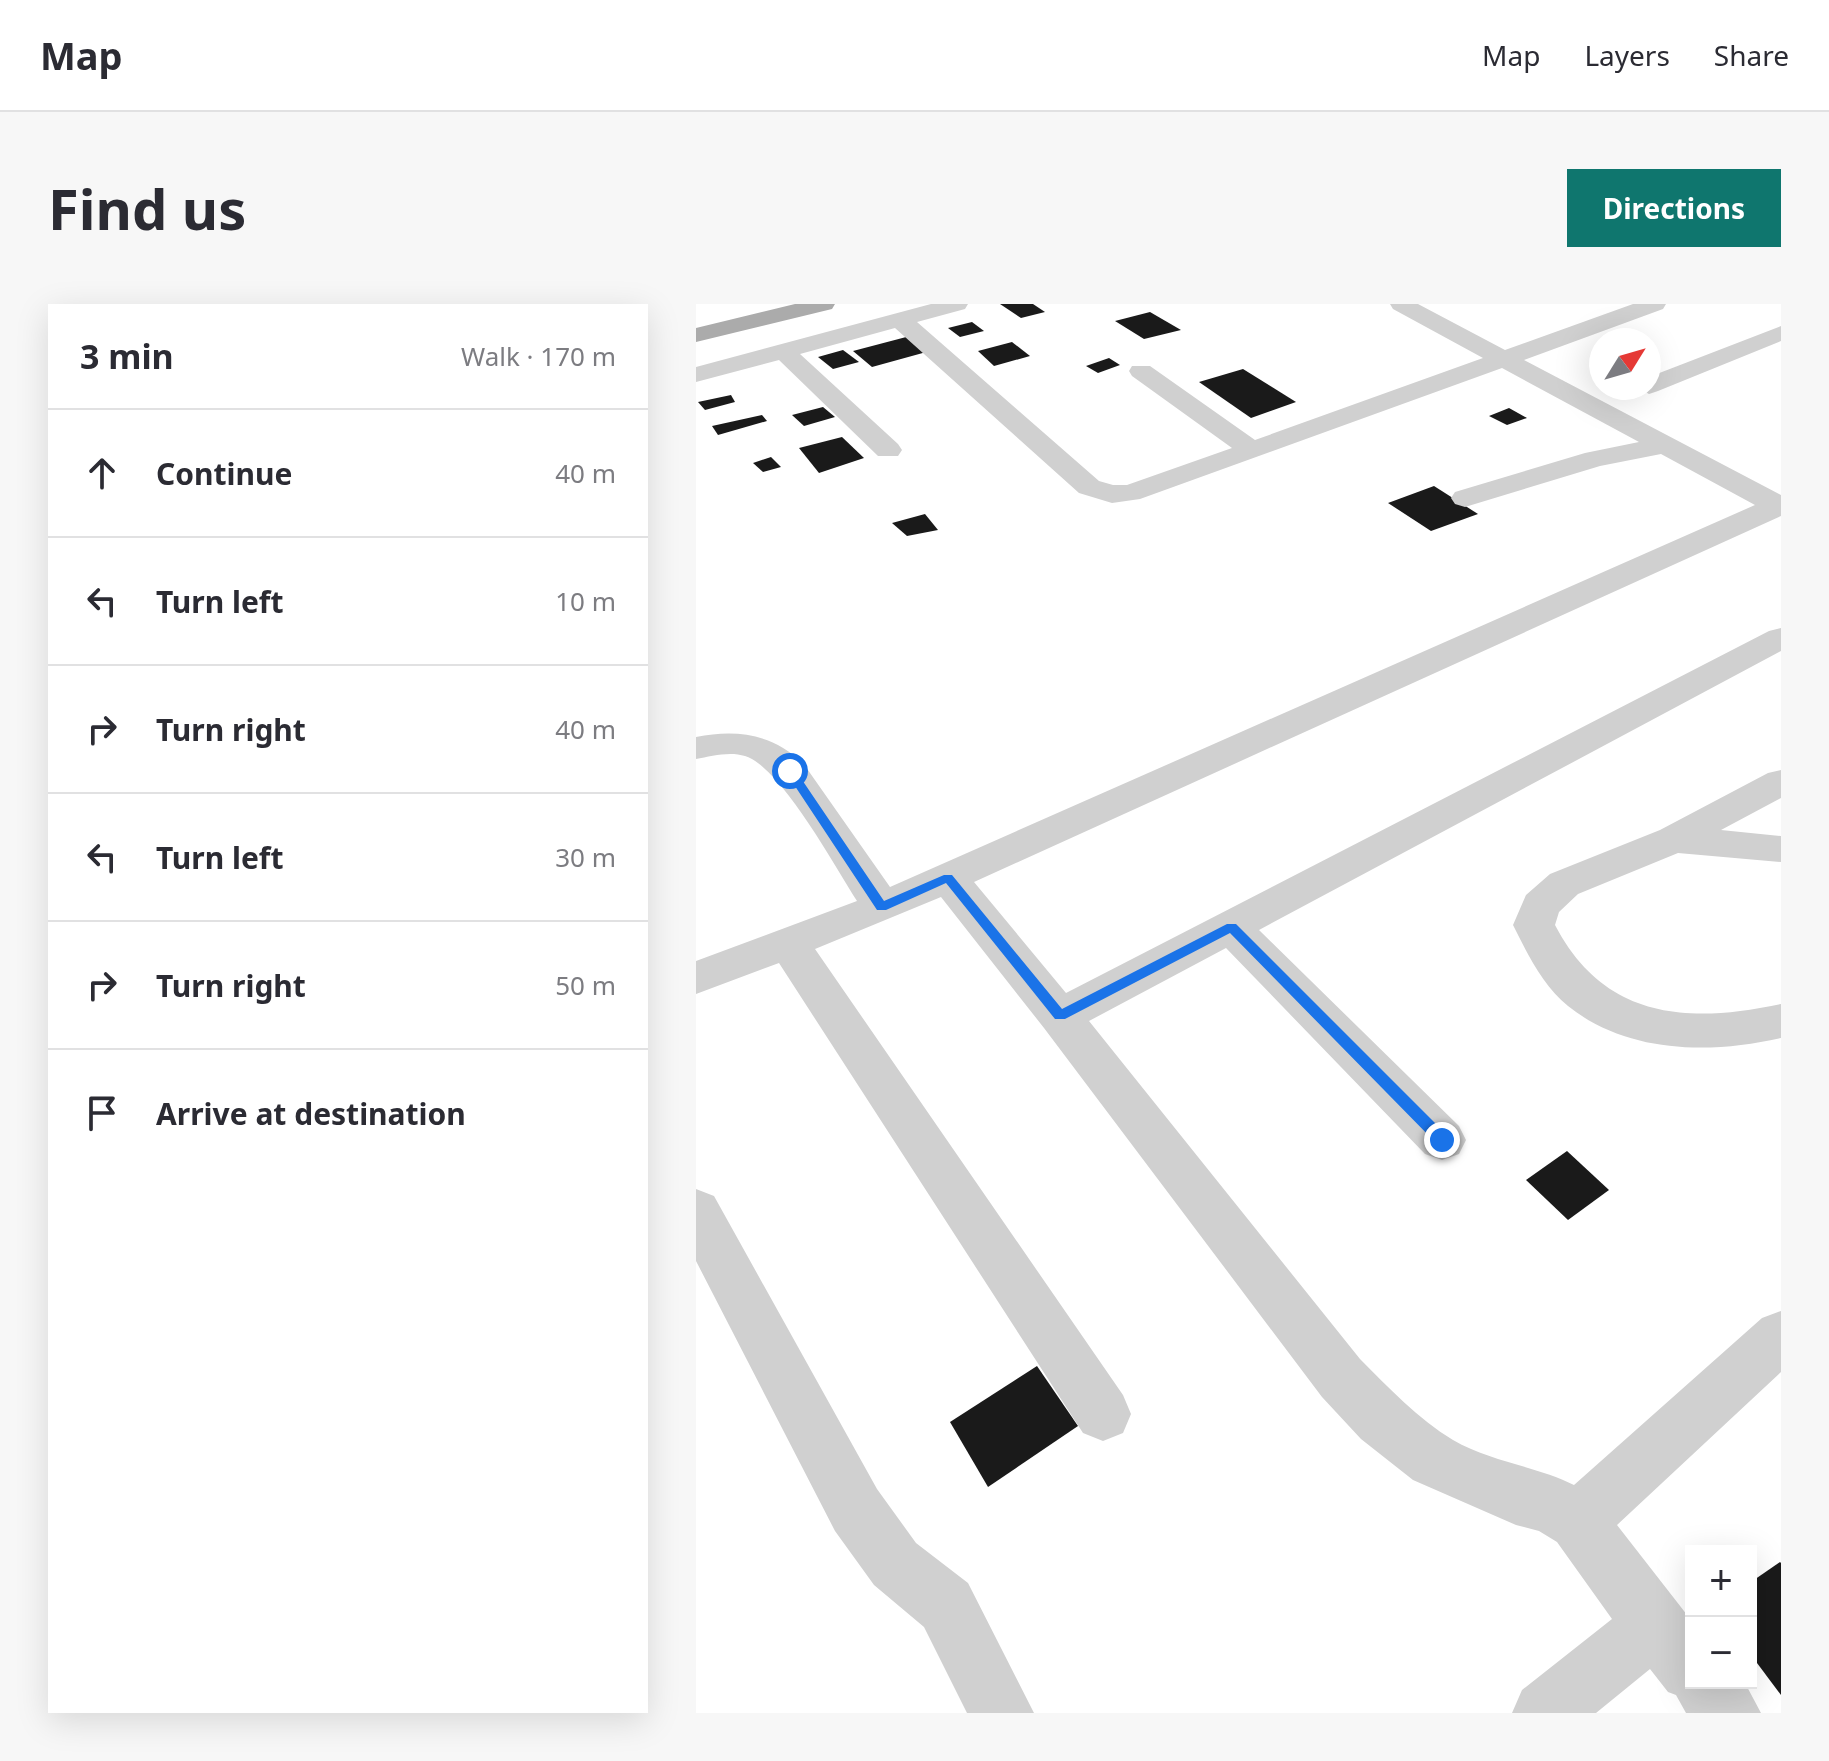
<!DOCTYPE html>
<html lang="en">
<head>
<meta charset="utf-8">
<style>
  :root { --surface:#fff; --page:#f7f7f7; --text:#2b2b33; --muted:#7c7c81; --line:#e1e1e2; --accent:#0f766e }
  body { margin:0; font-family:"Noto Sans",sans-serif; background:var(--page); color:var(--text) }
  .controls { position:absolute; right:24px; bottom:24px; display:grid; overflow:hidden; border-radius:0px; box-shadow:0 8px 32px #0002 }
  .controls button { width:72px; height:72px; display:grid; place-items:center; padding:0; border:0; border-bottom:2px solid var(--line); background:var(--surface); color:var(--text); font:40px sans-serif }
  .compass { position:absolute; left:893px; top:24px; width:72px; height:72px; border-radius:50%; background:var(--surface); box-shadow:0 8px 32px #0002; rotate:53deg }
  .stop { position:absolute; width:24px; height:24px; margin:-18px; border:6px solid #1a73e8; border-radius:50%; background:#fff }
  .stop.end { background:#1a73e8; border-color:#fff; box-shadow:0 2px 8px #0008 }
  .list { margin:0; padding:0; list-style:none }
  h2 { display:flex; justify-content:space-between; align-items:center; height:104px; margin:0; padding:0 32px; font-size:34px }
  h2 small { font-size:26px; font-weight:400; color:var(--muted) }
  .list li { display:grid; grid-template-columns:52px 1fr auto; gap:24px; align-items:center; box-sizing:border-box; height:128px; padding:0 32px; border-top:2px solid var(--line) }
  .list b { display:block; font-size:30px; white-space:nowrap }
  .list em { font-size:26px; font-style:normal; color:var(--muted) }
  .icon { flex:none; width:44px; height:44px; fill:none; stroke:currentColor; stroke-width:2; stroke-linecap:round; stroke-linejoin:round }
  .map { position:relative; flex:none; width:1085px; height:1409px; overflow:hidden; border-radius:0px }
  header { display:flex; align-items:center; gap:48px; box-sizing:border-box; height:112px; padding:0 40px; background:var(--surface); border-bottom:2px solid var(--line) }
  header strong { font-size:38px }
  nav { display:flex; gap:44px; margin-inline-start:auto; font-size:28px }
  .intro { display:flex; align-items:center; justify-content:space-between; box-sizing:border-box; height:192px; padding:0 48px }
  h1 { margin:0; font-size:56px }
  .button { padding:20px 36px; border-radius:0px; background:var(--accent); color:#fff; font-size:28px; font-weight:700 }
  main { display:flex; gap:48px; padding:0 48px }
  aside { flex:1; background:var(--surface); border-radius:0px; box-shadow:0 8px 32px #0002 }
  .map>svg:first-child { display:block }
  .building { fill:#1a1a1a }
  .lines { fill:none; stroke-linecap:round; stroke-linejoin:round }
  .minor { fill:#d0d0d0; fill-rule:evenodd }
  .major { fill:#ababab; fill-rule:evenodd }
  .route { fill:#1a73e8 }
</style>
</head>
<body>
<header>
<strong>Map</strong>
<nav><a>Map</a><a>Layers</a><a>Share</a></nav>
</header>
<div class="intro"><h1>Find us</h1><a class="button">Directions</a></div>
<main>
<aside>
<h2>3 min<small>Walk · 170 m</small></h2>
<ul class="list">
<li><svg class="icon" aria-label="ahead" viewBox="0 0 24 24"><path d="M12 20V5M6 11l6-6 6 6"/></svg><div><b>Continue</b></div><em>40 m</em></li>
<li><svg class="icon" aria-label="left" viewBox="0 0 24 24"><path d="M17 20v-9H6M10 6l-5 5 5 5"/></svg><div><b>Turn left</b></div><em>10 m</em></li>
<li><svg class="icon" aria-label="right" viewBox="0 0 24 24"><path d="M7 20v-9h11M14 6l5 5-5 5"/></svg><div><b>Turn right</b></div><em>40 m</em></li>
<li><svg class="icon" aria-label="left" viewBox="0 0 24 24"><path d="M17 20v-9H6M10 6l-5 5 5 5"/></svg><div><b>Turn left</b></div><em>30 m</em></li>
<li><svg class="icon" aria-label="right" viewBox="0 0 24 24"><path d="M7 20v-9h11M14 6l5 5-5 5"/></svg><div><b>Turn right</b></div><em>50 m</em></li>
<li><svg class="icon" aria-label="arrive" viewBox="0 0 24 24"><path d="M6 21V4h12l-3 4 3 4H6"/></svg><div><b>Arrive at destination</b></div></li>
</ul>
</aside>
<div class="map">
<svg width="1085" height="1409" viewBox="0 0 1085 1409">
  <rect width="100%" height="100%" fill="#fff"/>
  <g class="building">
    <polygon points="304,0 337,0 349,8 325,14"/>
    <polygon points="454,8 485,26 448,35 419,17"/>
    <polygon points="276,18 288,27 264,33 252,24"/>
    <polygon points="214,32 234,47 176,63 157,47"/>
    <polygon points="316,38 334,52 298,62 282,47"/>
    <polygon points="147,46 163,58 137,65 122,53"/>
    <polygon points="413,54 424,61 402,69 390,62"/>
    <polygon points="547,65 600,98 555,114 503,78"/>
    <polygon points="35,91 39,98 9,106 2,98"/>
    <polygon points="127,103 139,113 108,122 96,111"/>
    <polygon points="813,104 831,114 811,121 793,112"/>
    <polygon points="66,111 71,117 22,131 16,122"/>
    <polygon points="146,133 168,154 123,169 103,144"/>
    <polygon points="75,153 85,163 67,168 57,159"/>
    <polygon points="738,182 782,210 735,227 692,199"/>
    <polygon points="229,210 242,226 211,232 196,219"/>
    <polygon points="871,847 913,886 872,916 830,876"/>
    <polygon points="341,1062 382,1122 292,1183 254,1118"/>
    <polygon points="1084,1258 1085,1259 1085,1391 1055,1351 1055,1278"/>
  </g>
  <g class="lines">
    <g class="minor">
      <path d="M 235,0 L 272,0 L 269,5 L 221,18 L 403,177 L 417,181 L 431,181 L 536,144 L 436,72 L 433,67 L 436,62 L 454,62 L 559,136 L 787,54 L 697,5 L 694,0 L 722,0 L 809,46 L 937,0 L 970,0 L 967,5 L 828,56 L 1085,191 L 1085,212 L 278,578 L 370,689 L 1073,327 L 1085,324 L 1085,347 L 563,626 L 763,822 L 770,836 L 763,850 L 746,856 L 729,850 L 530,644 L 393,717 L 664,1055 C 693,1084 722,1115 757,1136 C 795,1158 840,1162 878,1181 L 1066,1014 L 1085,1007 L 1085,1068 L 921,1221 L 995,1316 L 995,1379 L 1049,1379 L 1065,1409 L 990,1409 L 980,1391 L 972,1388 L 954,1365 L 900,1409 L 816,1409 L 826,1386 L 916,1315 L 861,1238 L 843,1227 L 820,1221 L 717,1176 L 665,1135 L 626,1093 L 348,724 L 245,593 L 119,645 L 427,1091 L 435,1110 L 427,1129 L 407,1137 L 387,1129 L 83,659 L 0,690 L 0,657 L 161,597 C 139,563 85,463 49,452 C 34,447 15,452 0,455 L 0,433 C 41,425 76,430 107,459 L 194,583 L 1059,201 L 965,150 L 904,162 L 769,203 L 759,200 L 755,194 L 759,188 L 889,149 L 943,138 L 806,64 L 444,195 L 416,199 L 383,189 L 199,24 L 104,50 L 202,140 L 206,146 L 202,152 L 182,152 L 83,56 L 0,78 L 0,63 Z"/>
      <polygon points="1085,22 1085,37 962,87 953,90 942,84 953,84 953,73"/>
      <path d="M 1085,466 L 1085,494 L 1025,526 L 1085,532 L 1085,558 L 982,549 L 882,590 L 863,608 L 859,621 C 908,715 991,720 1085,700 L 1085,734 C 1015,750 932,750 872,702 C 847,682 831,649 817,621 L 830,591 L 854,570 L 964,526 L 1072,469 Z"/>
      <polygon points="0,885 18,892 181,1185 220,1239 272,1279 338,1409 271,1409 228,1323 178,1281 139,1227 0,957"/>
    </g>
    <polygon class="major" points="99,0 139,0 136,5 0,38 0,24"/>
  </g>
  <polygon class="route" points="91,464 98,464 188,597 248,571 256,571 366,705 531,620 540,620 751,831 751,840 741,840 534,629 369,715 359,715 250,579 190,606 181,606 89,467"/>
</svg>
<div class="controls">
<button>+</button>
<button>−</button>
</div>
<svg class="compass" viewBox="-18 -18 36 36"><path d="M0-13l5 13h-10z" fill="#e53935"/><path d="M0 13l5-13h-10z" fill="#7c7c81"/></svg>
<div class="stop" style="left:94px;top:467px"></div>
<div class="stop end" style="left:746px;top:836px"></div>
</div>
</main>
</body>
</html>
